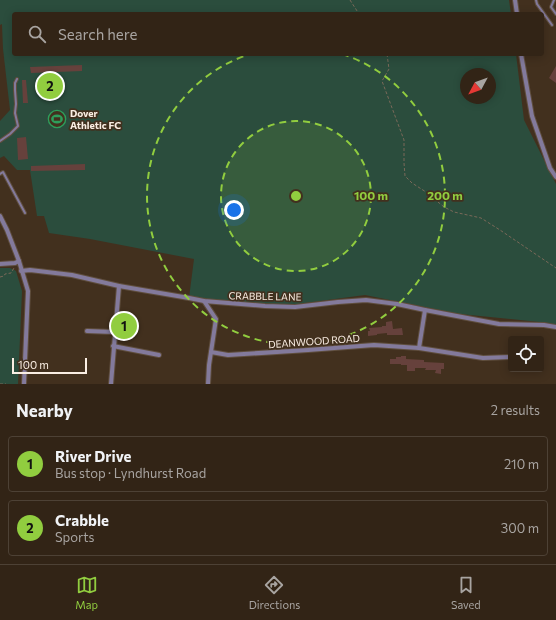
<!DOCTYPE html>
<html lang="en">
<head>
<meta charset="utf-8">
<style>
  :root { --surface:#322416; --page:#3d3023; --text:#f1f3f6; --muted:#a8a4a1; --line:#4d4135; --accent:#91cd3f }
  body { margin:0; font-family:Commissioner,sans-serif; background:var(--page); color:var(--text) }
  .controls { position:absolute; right:12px; bottom:12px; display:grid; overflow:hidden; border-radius:4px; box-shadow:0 2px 10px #0003 }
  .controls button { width:36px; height:36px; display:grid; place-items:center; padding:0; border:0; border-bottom:1px solid var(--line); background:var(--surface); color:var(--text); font:20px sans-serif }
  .compass { position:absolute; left:460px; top:68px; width:36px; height:36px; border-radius:50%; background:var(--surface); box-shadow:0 2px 10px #0003; rotate:229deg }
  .scale { position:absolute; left:12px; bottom:10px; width:75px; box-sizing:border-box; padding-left:4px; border:2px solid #faeee3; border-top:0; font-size:11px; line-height:14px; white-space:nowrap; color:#faeee3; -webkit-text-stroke:3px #42301e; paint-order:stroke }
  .you { position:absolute; left:234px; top:210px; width:14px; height:14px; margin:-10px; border:3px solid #fff; border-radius:50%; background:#1a73e8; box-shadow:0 0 0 6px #1a73e833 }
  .badge { display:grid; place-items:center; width:26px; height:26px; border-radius:50%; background:var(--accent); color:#111; font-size:13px; font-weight:700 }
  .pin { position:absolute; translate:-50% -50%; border:2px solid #fff; box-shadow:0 1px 4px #0006 }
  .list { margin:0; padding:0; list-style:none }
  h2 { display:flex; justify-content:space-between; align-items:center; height:52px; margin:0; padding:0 16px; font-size:17px }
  h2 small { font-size:13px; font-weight:400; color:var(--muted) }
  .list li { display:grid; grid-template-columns:26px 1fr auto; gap:12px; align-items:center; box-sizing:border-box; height:56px; margin:0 8px 8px; padding:0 8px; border:1px solid var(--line); border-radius:4px }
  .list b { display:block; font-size:15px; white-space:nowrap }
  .list p { margin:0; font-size:13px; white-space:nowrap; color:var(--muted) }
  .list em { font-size:13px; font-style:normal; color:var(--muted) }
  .icon { flex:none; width:22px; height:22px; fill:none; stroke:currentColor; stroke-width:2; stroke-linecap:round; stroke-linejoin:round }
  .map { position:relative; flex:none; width:556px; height:384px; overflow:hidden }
  .search { position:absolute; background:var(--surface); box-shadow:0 2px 10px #0003; left:12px; right:12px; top:12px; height:44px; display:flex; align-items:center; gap:10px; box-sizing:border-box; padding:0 14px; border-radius:4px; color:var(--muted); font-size:15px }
  .sheet { height:180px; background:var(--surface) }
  nav { display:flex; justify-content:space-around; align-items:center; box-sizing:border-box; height:56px; border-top:1px solid var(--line); background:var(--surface); font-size:11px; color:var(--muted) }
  nav a { display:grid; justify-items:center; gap:2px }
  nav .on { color:var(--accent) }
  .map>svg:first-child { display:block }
  .green { fill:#2b4d3d; fill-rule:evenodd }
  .building { fill:#66413c }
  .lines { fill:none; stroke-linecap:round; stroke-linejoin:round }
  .service-casing { stroke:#5f4e3e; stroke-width:4 }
  .minor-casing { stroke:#5f4e3e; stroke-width:6 }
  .path { stroke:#7a6959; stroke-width:1; stroke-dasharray:3 2; stroke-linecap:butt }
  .service { stroke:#837a9c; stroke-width:2 }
  .minor { stroke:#837a9c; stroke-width:4 }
  .ring { fill:none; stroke:#91cd3f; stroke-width:2; stroke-dasharray:7 5 }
  .labels { text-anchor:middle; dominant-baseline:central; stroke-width:3.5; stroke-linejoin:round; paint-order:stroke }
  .poi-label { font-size:10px; font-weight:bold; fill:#faeee3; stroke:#42301e; text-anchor:start }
  .street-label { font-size:10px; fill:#faeee3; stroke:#42301e }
  .centre { fill:#91cd3f; stroke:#42301e; stroke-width:2 }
  .ring-label { font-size:12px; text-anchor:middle; font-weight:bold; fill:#91cd3f; stroke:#42301e; stroke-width:3.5; stroke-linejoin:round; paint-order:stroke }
</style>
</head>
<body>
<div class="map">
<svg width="556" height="384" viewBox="0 0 556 384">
  <rect width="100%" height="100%" fill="#42301e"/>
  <g class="green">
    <path d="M 0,0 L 509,0 L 511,14 L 14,14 L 14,54 L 516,54 L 524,120 L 556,184 L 556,325 L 549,323 L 460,314 L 365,295 L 290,305 L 204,301 L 189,298 L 194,259 L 90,239 L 49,233 L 44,216 L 37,216 L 30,170 L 17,170 L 4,156 L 0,158 L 0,121 L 10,110 L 3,49 L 2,24 L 0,25 ZM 466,74 L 490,74 L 490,98 L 466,98 Z"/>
    <polygon points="0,268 10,268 16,271 22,291 18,384 0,384"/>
  </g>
  <g class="building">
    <polygon points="82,65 82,71 31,73 30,67"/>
    <polygon points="556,66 556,83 549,78"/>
    <polygon points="22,80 26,80 28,103 23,103"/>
    <polygon points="26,137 28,159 18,160 17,138"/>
    <polygon points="85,164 85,170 31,171 31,166"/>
    <polygon points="392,321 393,329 402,328 403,335 387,335 387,333 377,334 377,335 368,336 368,331 370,331 369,328 382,327 382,326 386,326 386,322"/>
    <polygon points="401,356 406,356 406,359 424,360 424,362 444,363 444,369 441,369 441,374 435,373 436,370 425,370 426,368 415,368 415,371 407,371 407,365 401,365 401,364 390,364 390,359 396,359 396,357 401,357"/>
  </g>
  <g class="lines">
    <defs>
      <g id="service">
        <polyline points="536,0 537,4 552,25"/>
        <polyline points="554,0 551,7 556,14"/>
        <polyline points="0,141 10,134 18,126 15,113 16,104 15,90 15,83 17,79"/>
        <polyline points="0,174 3,172 25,213"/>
      </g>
      <g id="minor">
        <polyline points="515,0 517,14"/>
        <polyline points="521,54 532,116 550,168 556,177"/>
        <polyline points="0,216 7,230 19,261 28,291 24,384"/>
        <polyline points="0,264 15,263 19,261"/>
        <polyline points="21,271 30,270 72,275 119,286 189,298 204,301 265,306 295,307 338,302 366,300 397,304 425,310 499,324 544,325 556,327"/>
        <polyline points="204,301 216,319 209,365 208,384"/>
        <polyline points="87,331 114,332"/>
        <polyline points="113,346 159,355"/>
        <polyline points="419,348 425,310"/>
        <polyline points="211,352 228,355 308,350 374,345 419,348 483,358 511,357"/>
        <polyline points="111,384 119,286"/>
      </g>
    </defs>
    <use href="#service" class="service-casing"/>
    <use href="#minor" class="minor-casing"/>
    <g class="path">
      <polyline points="350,0 359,14"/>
      <polyline points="387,54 389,69 382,81 404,140 404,163 405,176 412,183 426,192 444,207 454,212 481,218 500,230 556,268"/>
      <polyline points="0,277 4,276 5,274 11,273 14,268"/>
      <polyline points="0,384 6,384"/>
    </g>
    <use href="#service" class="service"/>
    <use href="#minor" class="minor"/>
  </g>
  <circle cx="296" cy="196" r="75" fill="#91cd3f" fill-opacity=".12"/>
  <g class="ring">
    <circle cx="296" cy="196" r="75"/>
    <path d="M342 54A149 149 0 1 1 250 54"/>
  </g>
  <defs>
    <symbol id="stadium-ring" viewBox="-11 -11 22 22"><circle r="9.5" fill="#42301e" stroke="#2e9e5b" stroke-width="1.5"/><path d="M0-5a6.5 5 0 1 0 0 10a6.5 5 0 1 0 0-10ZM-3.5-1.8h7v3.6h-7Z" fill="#2e9e5b"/></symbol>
  </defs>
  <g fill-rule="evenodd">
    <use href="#stadium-ring" x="47" y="109" width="20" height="20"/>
  </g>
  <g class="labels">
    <g class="poi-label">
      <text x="70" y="113">Dover<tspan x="70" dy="12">Athletic FC</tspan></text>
    </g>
    <g class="street-label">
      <text transform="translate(265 296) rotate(1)">CRABBLE LANE</text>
      <text transform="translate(314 341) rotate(-4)">DEANWOOD ROAD</text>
    </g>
  </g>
  <circle cx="296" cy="196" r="6" class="centre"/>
  <g class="ring-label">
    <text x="371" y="200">100 m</text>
    <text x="445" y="200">200 m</text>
  </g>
</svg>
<div class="controls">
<button><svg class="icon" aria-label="locate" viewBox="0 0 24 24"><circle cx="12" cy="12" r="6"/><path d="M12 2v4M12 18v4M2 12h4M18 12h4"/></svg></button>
</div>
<svg class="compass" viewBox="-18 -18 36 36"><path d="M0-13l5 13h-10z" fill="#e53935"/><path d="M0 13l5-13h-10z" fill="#a8a4a1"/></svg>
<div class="scale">100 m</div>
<div class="you"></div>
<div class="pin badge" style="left:124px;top:326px">1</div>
<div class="pin badge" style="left:50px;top:86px">2</div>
<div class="search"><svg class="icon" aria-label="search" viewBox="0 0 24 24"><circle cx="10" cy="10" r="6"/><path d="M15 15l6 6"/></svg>Search here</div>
</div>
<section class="sheet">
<h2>Nearby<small>2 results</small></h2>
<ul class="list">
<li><span class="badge">1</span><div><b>River Drive</b><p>Bus stop · Lyndhurst Road</p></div><em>210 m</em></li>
<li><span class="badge">2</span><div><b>Crabble</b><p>Sports</p></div><em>300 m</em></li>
</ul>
</section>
<nav>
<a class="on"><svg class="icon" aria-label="map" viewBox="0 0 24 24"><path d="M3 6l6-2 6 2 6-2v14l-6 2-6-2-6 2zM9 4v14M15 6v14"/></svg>Map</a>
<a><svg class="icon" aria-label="directions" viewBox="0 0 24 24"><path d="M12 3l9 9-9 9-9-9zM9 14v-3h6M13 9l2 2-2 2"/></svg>Directions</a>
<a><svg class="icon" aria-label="saved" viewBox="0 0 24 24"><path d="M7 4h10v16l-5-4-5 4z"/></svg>Saved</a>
</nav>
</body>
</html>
